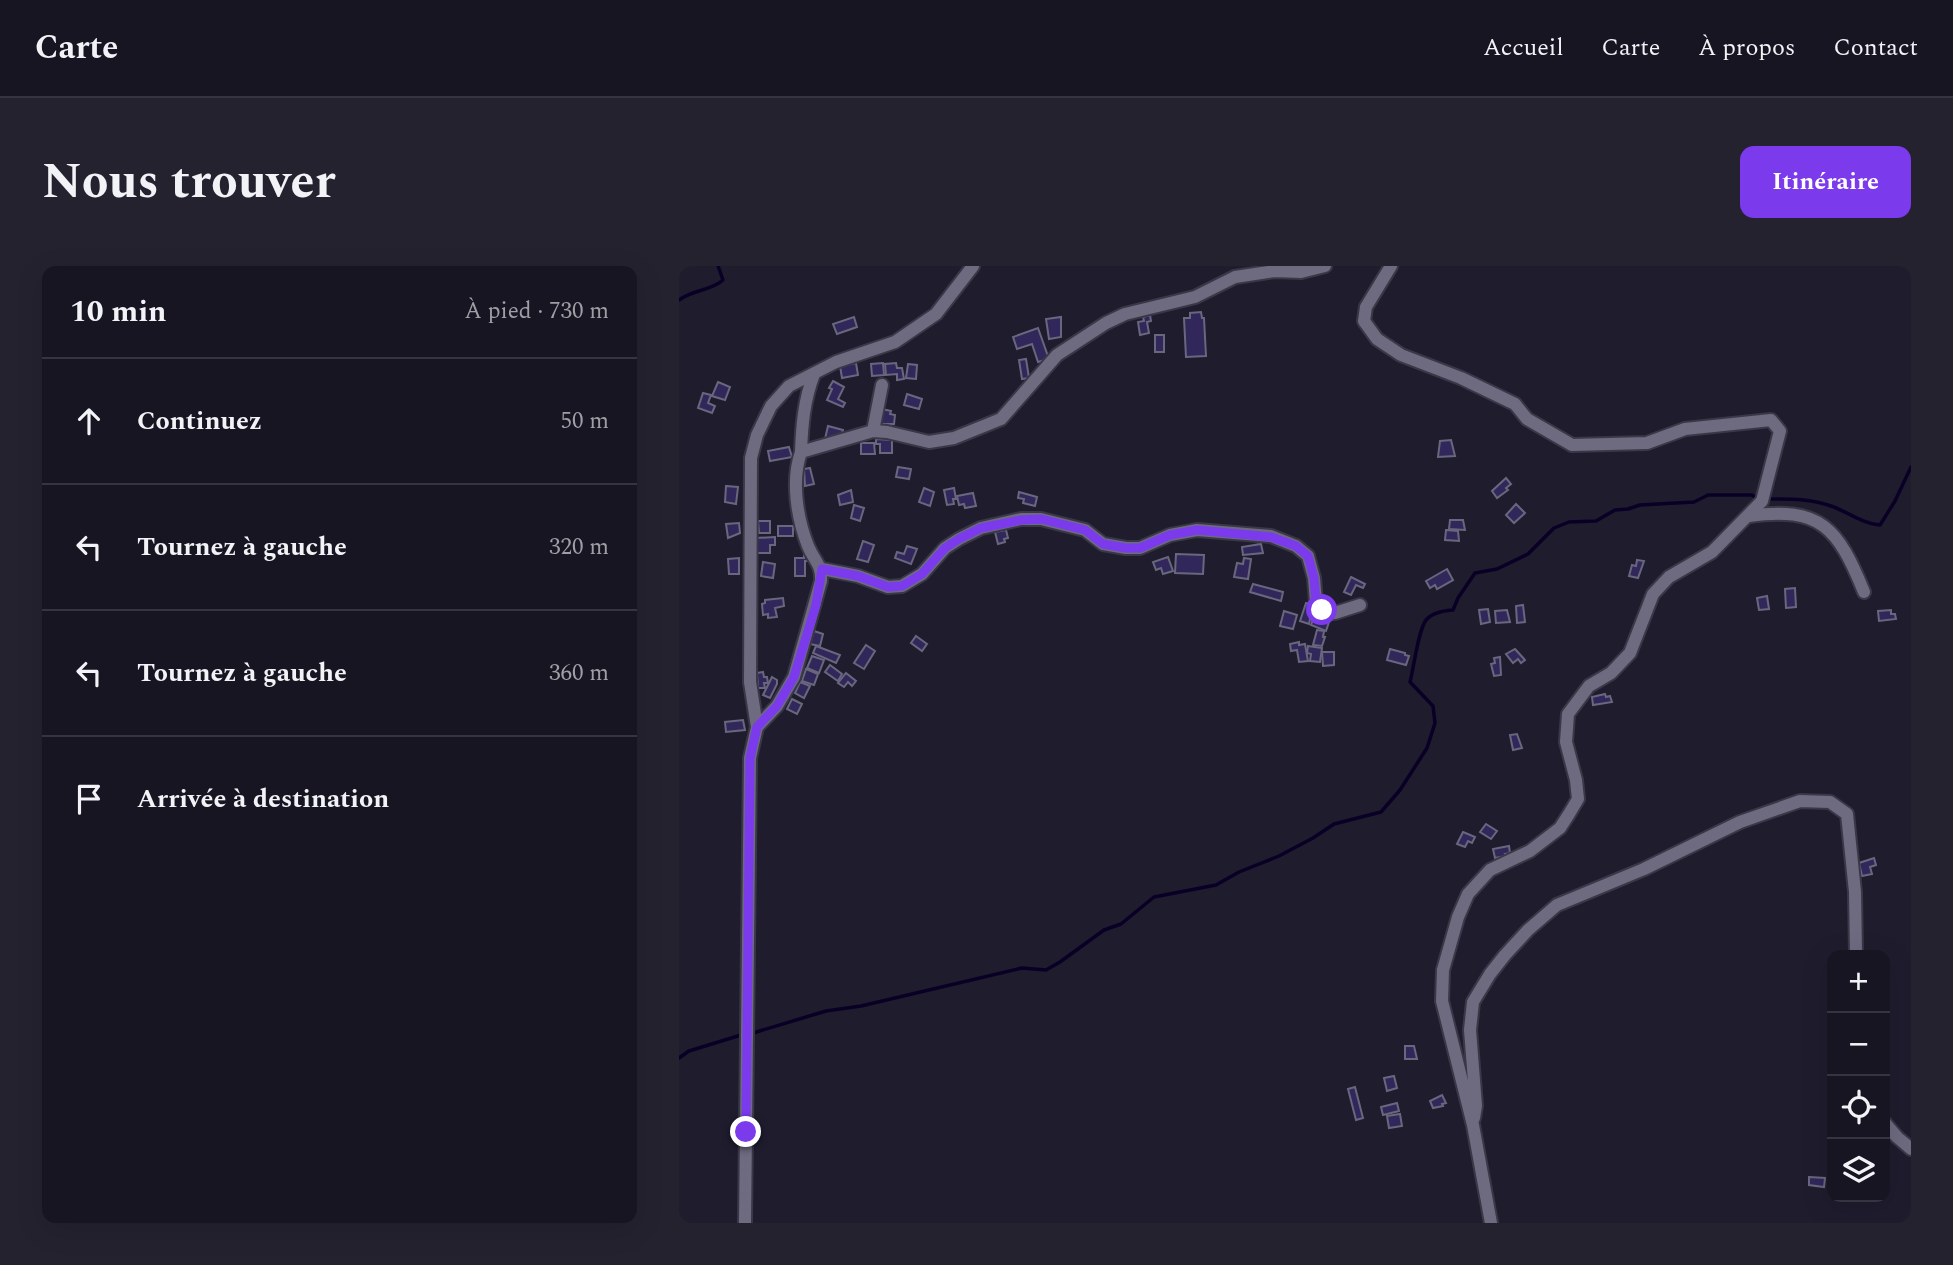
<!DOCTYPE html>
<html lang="fr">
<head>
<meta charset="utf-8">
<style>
  :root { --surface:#171522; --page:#24222f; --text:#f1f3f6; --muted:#9e9fa5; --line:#363440; --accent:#7c3aed }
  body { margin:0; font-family:Spectral,serif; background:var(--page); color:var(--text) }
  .controls { position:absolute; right:21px; bottom:21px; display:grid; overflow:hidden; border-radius:14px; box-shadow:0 7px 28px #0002 }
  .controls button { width:63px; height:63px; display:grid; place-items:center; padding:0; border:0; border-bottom:2px solid var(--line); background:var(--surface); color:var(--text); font:35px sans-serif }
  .stop { position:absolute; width:21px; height:21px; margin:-16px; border:5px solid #7c3aed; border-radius:50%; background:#fff }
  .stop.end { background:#7c3aed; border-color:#fff; box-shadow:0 2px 7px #0008 }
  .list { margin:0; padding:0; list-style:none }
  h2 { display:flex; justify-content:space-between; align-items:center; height:91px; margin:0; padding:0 28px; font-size:30px }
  h2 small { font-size:23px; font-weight:400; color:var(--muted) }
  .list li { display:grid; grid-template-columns:46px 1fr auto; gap:21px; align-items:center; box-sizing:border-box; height:126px; padding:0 28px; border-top:2px solid var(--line) }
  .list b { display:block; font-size:26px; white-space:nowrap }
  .list em { font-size:23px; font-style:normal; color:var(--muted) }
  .icon { flex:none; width:38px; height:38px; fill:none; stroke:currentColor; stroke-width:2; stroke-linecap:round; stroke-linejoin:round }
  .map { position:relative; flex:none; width:1232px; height:957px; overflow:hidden; border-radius:14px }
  header { display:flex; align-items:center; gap:42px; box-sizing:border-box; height:98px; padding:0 35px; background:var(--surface); border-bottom:2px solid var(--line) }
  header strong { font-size:33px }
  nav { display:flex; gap:38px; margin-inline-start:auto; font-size:24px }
  .intro { display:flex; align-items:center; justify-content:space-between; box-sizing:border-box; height:168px; padding:0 42px }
  h1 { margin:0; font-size:49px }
  .button { padding:18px 32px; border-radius:14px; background:var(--accent); color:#fff; font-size:24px; font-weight:700 }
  main { display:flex; gap:42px; padding:0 42px }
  aside { flex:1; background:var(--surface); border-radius:14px; box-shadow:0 7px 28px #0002 }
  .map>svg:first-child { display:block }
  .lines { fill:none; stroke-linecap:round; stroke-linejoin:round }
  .stream { stroke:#0a0026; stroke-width:3.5 }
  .building { fill:#31275a; stroke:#69677d; stroke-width:2 }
  .minor-casing { stroke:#3a3847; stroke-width:16 }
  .minor { stroke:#6e6b81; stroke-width:12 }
  .route { stroke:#7c3aed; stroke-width:9 }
</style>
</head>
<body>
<header>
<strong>Carte</strong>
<nav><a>Accueil</a><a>Carte</a><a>À propos</a><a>Contact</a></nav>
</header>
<div class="intro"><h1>Nous trouver</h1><a class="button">Itinéraire</a></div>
<main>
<aside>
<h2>10 min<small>À pied · 730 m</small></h2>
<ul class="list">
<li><svg class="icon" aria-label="ahead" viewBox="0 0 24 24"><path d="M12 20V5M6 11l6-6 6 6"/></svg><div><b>Continuez</b></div><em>50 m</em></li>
<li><svg class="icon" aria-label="left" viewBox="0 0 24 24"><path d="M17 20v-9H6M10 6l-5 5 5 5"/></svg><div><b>Tournez à gauche</b></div><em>320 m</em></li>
<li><svg class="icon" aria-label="left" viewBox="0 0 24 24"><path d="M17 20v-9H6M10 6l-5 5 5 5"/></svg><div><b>Tournez à gauche</b></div><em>360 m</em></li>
<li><svg class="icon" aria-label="arrive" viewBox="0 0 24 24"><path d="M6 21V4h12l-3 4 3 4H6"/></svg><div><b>Arrivée à destination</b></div></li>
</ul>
</aside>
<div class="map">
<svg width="1232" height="957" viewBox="0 0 1232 957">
  <rect width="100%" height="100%" fill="#1f1c2e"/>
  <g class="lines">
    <g class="stream">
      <path d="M 0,34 C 15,23 32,25 44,14 L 39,0"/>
      <path d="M 1086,233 C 1111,233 1131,232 1155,241 C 1170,247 1185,258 1201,259 L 1216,235 L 1232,201"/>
      <path d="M 74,767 L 147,745 L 182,740 L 343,702 L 367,704 L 381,696 L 425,664 L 442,658 L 475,631 L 537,619 L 560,606 L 600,590 L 634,572 L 655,558 L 702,546 L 721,524 L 748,482 L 756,457 L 754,440 L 731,416 C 735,401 739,365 747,354 C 754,346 765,345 774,344 L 779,332 L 796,307 L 818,303 L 849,288 L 875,262 L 890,256 L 917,255 L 936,244 L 949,243 L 961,239 L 1015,236 L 1029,229 L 1073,229 L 1079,233"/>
      <polyline points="0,792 10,785 62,769"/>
    </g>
  </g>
  <g class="building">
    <polygon points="522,46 523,52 525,52 527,90 507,91 505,52 511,52 511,47"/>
    <polygon points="471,49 472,55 468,56 470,67 461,69 459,56 465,55 464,51"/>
    <polygon points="175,51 178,61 158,68 154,58"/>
    <polygon points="382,51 382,71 370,73 367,53"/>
    <polygon points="359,62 370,93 359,96 353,78 338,83 334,71"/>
    <rect x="476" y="69" width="9" height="17"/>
    <polygon points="347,93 350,112 343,113 340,94"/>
    <polygon points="177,97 179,109 163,112 161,100"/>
    <polygon points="204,97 205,109 193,110 192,98"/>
    <polygon points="217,97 218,102 223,102 225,113 218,114 218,108 207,109 206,98"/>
    <polygon points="229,98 238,99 237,113 227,112"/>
    <polygon points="154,115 165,121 159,133 166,137 164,141 148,134 153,123 150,122"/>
    <polygon points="39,116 51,121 46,134 33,130"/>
    <polygon points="24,127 32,129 29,137 36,140 33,147 19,142"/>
    <polygon points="228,128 243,133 240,143 225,139"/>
    <polygon points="203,143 212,145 211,148 216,149 215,158 200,158"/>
    <polygon points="149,160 164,164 162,172 146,173"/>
    <polygon points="197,173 213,174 213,187 201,187 201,178 197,178"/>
    <polygon points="772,174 776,190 759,191 761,175"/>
    <polygon points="182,177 195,177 196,188 182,188"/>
    <polygon points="110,181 113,191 91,195 89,185"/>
    <polygon points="219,201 232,203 230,213 217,211"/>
    <polygon points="131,202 135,218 126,220 125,203"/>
    <polygon points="827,212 832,218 827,222 829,224 818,232 813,225"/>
    <polygon points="47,220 59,221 57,238 46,236"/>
    <polygon points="245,222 255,226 251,240 240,236"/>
    <polygon points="275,222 277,233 274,233 275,238 268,239 265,224"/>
    <polygon points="172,224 174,236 161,239 159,229"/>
    <polygon points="340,226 358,231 356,240 344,237 345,233 339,232"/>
    <polygon points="294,227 297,240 286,242 285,238 280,239 278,230"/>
    <polygon points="837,238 846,247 835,257 827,249"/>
    <polygon points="175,239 185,242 181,255 172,252"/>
    <polygon points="771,254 784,254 786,264 770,263"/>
    <polygon points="79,255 91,255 91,267 80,267"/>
    <polygon points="60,257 61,267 49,272 47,258"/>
    <rect x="99" y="260" width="15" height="10"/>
    <polygon points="327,264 329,272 325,273 326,276 319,278 316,266"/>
    <polygon points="767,264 779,265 780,275 766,274"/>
    <polygon points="96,271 96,279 91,279 91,287 78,287 77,272"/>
    <polygon points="184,275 195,279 189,296 178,293"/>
    <polygon points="582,278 584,287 564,289 563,281"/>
    <polygon points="228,280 238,283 232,298 216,292 218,286 225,288"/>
    <polygon points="497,288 525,289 524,308 496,307"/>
    <polygon points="125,289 130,289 130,295 126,295 126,310 116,310 116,292 125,292"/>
    <polygon points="489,291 494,305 484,308 482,302 477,304 474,296"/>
    <polygon points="60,292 60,308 50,308 49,293"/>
    <polygon points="565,292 572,293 569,313 555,311 558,297 564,298"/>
    <polygon points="958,294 965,295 959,312 950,310 953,299 957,300"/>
    <polygon points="84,296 96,298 94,312 82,310"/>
    <polygon points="768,303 774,314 758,323 756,319 751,322 747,315"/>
    <polygon points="672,311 686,318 684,322 677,319 672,329 665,326"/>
    <polygon points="574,318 604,326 602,335 571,326"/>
    <polygon points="1116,322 1117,341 1107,342 1106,323"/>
    <polygon points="1088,330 1090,343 1080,344 1078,332"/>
    <polygon points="104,332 105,340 96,342 98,351 89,352 89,348 84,349 83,338 86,337 86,334"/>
    <polygon points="627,337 634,339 630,358 621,355"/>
    <polygon points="844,339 846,356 838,357 837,340"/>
    <polygon points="809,343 811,356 802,358 800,344"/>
    <polygon points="828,344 831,356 817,357 816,345"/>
    <polygon points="1212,344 1212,348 1216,348 1217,353 1200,355 1199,345"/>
    <polygon points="605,345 618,349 614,363 601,360"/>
    <polygon points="636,348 651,353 647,365 632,359"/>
    <polygon points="638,364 645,365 644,371 646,371 643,380 634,379"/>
    <polygon points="135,365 144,368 141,380 131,378"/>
    <polygon points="237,370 248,378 243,385 232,377"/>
    <polygon points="620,376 620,379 626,378 629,395 620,396 618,384 612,385 611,378"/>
    <polygon points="187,379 196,385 185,403 175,397"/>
    <polygon points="137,380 161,389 157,397 134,387"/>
    <polygon points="629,380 643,382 641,396 631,395 632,388 628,387"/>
    <polygon points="711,383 726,387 726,389 730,390 727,399 708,394"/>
    <polygon points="836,383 846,394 842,397 839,393 834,397 827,388"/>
    <polygon points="643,386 655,386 655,399 644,400"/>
    <polygon points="133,390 145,394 140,407 128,402"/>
    <polygon points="821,391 822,409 815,410 812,398 816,397 815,392"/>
    <polygon points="151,399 163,408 159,415 146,406"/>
    <polygon points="127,403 139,408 135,419 123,415"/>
    <polygon points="84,406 85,411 88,411 89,417 85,417 86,422 79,422 78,407"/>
    <polygon points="167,407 177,415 173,420 169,416 165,421 159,417"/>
    <polygon points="93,411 98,414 98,418 91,432 84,429"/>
    <polygon points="121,416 131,420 125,432 116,427"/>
    <polygon points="926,428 927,431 931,430 933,436 914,439 913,431"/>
    <polygon points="113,433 123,438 118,448 108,443"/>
    <polygon points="64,454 66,464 47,466 46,456"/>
    <polygon points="838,468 843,482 834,484 831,469"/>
    <polygon points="807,558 818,565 812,573 801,566"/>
    <polygon points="784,566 796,571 793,577 789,575 786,581 778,578"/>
    <polygon points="830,580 831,587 826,588 827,590 816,592 814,583"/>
    <polygon points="1195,592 1197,599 1191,601 1193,608 1183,610 1180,597"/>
    <polygon points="726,780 735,780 738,793 726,793"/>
    <polygon points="715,810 718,822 708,825 705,812"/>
    <polygon points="676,821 684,852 677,854 669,823"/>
    <polygon points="763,829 767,837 763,838 764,840 754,842 751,835"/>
    <polygon points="718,837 720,845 704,849 702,841"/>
    <polygon points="721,848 723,860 710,862 708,850"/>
    <polygon points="1130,911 1146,912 1145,921 1130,919"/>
  </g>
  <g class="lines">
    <defs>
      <g id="minor">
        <polyline points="712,0 687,41 685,55 698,73 722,89 782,112 836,138 848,153 893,179 968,177 1006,163 1092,154 1101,165 1083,235 1033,286 990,311 974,328 951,387 932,407 910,420 889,448 887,476 897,514 899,533 890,548 881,562 851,585 811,604 789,628 779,651 764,704 763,735 794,859 812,957"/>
        <polyline points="194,165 203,119"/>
        <path d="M 122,186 C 123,159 125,134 135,108"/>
        <path d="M 1070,250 C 1142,240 1159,262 1185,326"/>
        <polyline points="143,303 179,310 209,321 223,320 243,308 266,282 280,273 302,262 342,253 362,253 406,264 424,278 447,282 461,282 491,269 518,264 592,270 617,280 629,290 635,312 637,336 643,344 656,347 681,339"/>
        <path d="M 78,461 L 98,440 L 115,411 L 142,315 C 143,298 135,295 129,280 C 118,252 112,215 122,186 L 194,165 L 208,166 L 250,176 L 275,172 L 322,153 L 378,89 L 427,57 L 446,48 L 516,31 L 556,11 L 596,5 L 622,6 L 646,0"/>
        <polyline points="795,852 797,840 791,764 794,736 811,708 826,689 849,664 878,639 965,603 1061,556 1121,535 1151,536 1168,548 1176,626 1177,689"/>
        <polyline points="1206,857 1218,871 1232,883"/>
        <polyline points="66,957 71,492 78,461 71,416 72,192 78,169 92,140 110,120 157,96 216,76 257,48 294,0"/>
      </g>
    </defs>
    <use href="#minor" class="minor-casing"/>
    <use href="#minor" class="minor"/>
  </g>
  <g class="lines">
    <polyline class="route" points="67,866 71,492 78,461 98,440 115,411 137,339 143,303 179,310 209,321 223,320 243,308 266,282 280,273 302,262 342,254 362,253 406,264 424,278 447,282 461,282 491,269 518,264 592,271 617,280 629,290 635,312 637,336 643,344"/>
  </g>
</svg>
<div class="controls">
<button>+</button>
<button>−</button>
<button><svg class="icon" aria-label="locate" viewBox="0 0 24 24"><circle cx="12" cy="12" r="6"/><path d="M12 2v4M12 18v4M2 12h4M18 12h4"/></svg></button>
<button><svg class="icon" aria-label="layers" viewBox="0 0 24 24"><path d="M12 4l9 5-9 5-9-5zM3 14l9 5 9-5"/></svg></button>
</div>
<div class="stop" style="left:643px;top:344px"></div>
<div class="stop end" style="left:67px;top:866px"></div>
</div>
</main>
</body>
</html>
